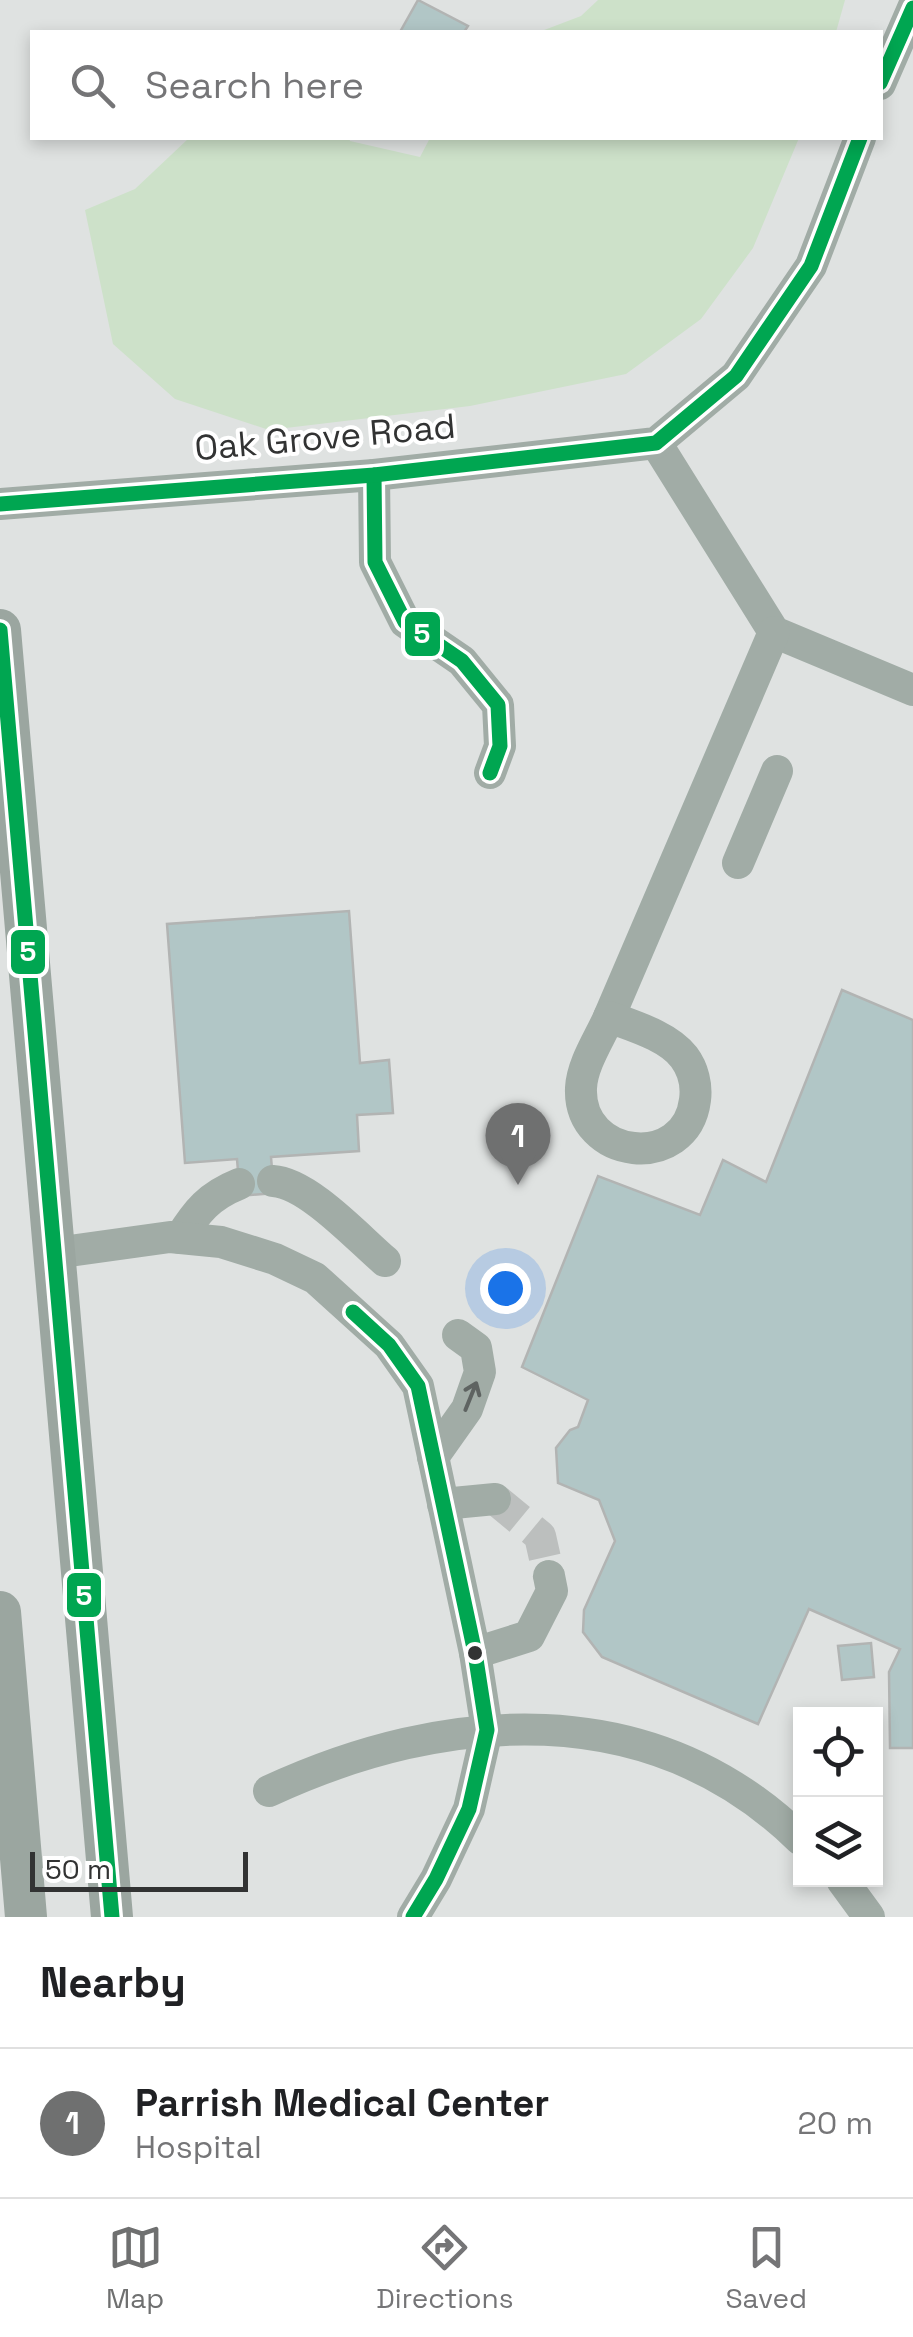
<!DOCTYPE html>
<html lang="en">
<head>
<meta charset="utf-8">
<style>
  :root { --surface:#fff; --page:#f6f6f6; --text:#202124; --muted:#757577; --line:#e0e0e0; --accent:#6f7070 }
  body { margin:0; font-family:"Space Grotesk",sans-serif; background:var(--page); color:var(--text) }
  .controls { position:absolute; right:30px; bottom:30px; display:grid; overflow:hidden; border-radius:0px; box-shadow:0 5px 15px #0003 }
  .controls button { width:90px; height:90px; display:grid; place-items:center; padding:0; border:0; border-bottom:2px solid var(--line); background:var(--surface); color:var(--text); font:50px sans-serif }
  .scale { position:absolute; left:30px; bottom:25px; width:218px; box-sizing:border-box; padding-left:10px; border:5px solid #323333; border-top:0; font-size:28px; line-height:35px; white-space:nowrap; color:#323333; -webkit-text-stroke:8px #fff; paint-order:stroke }
  .you { position:absolute; left:505px; top:1288px; width:35px; height:35px; margin:-25px; border:8px solid #fff; border-radius:50%; background:#1a73e8; box-shadow:0 0 0 15px #1a73e833 }
  .badge { display:grid; place-items:center; width:65px; height:65px; border-radius:50%; background:var(--accent); color:#fff; font-size:32px; font-weight:700 }
  .pin { position:absolute; translate:-50% -82px; filter:drop-shadow(0 2px 5px #0008) }
  .pin::after { content:''; position:absolute; top:52px; width:35px; height:30px; background:inherit; clip-path:polygon(0 0,100% 0,50% 100%) }
  .list { margin:0; padding:0; list-style:none }
  h2 { display:flex; justify-content:space-between; align-items:center; height:130px; margin:0; padding:0 40px; font-size:42px }
  h2 small { font-size:32px; font-weight:400; color:var(--muted) }
  .list li { display:grid; grid-template-columns:65px 1fr auto; gap:30px; align-items:center; box-sizing:border-box; height:150px; padding:0 40px; border-top:2px solid var(--line) }
  .list b { display:block; font-size:38px; white-space:nowrap }
  .list p { margin:0; font-size:32px; white-space:nowrap; color:var(--muted) }
  .list em { font-size:32px; font-style:normal; color:var(--muted) }
  .icon { flex:none; width:55px; height:55px; fill:none; stroke:currentColor; stroke-width:2; stroke-linecap:round; stroke-linejoin:round }
  .map { position:relative; flex:none; width:913px; height:1917px; overflow:hidden }
  .search { position:absolute; background:var(--surface); box-shadow:0 5px 15px #0003; left:30px; right:30px; top:30px; height:110px; display:flex; align-items:center; gap:25px; box-sizing:border-box; padding:0 35px; border-radius:0px; color:var(--muted); font-size:38px }
  .sheet { height:280px; background:var(--surface) }
  nav { display:flex; justify-content:space-around; align-items:center; box-sizing:border-box; height:140px; border-top:2px solid var(--line); background:var(--surface); font-size:28px; color:var(--muted) }
  nav a { display:grid; justify-items:center; gap:5px }
  nav .on { color:var(--accent) }
  .map>svg:first-child { display:block }
  .green { fill:#cde1c9 }
  .building { fill:#b1c6c6; stroke:#b2b4b3; stroke-width:2.5 }
  .lines { fill:none; stroke-linecap:round; stroke-linejoin:round }
  .minor-tunnel { stroke:#bcbfbe; stroke-width:32; stroke-dasharray:32 16; stroke-linecap:butt }
  .minor { stroke:#a1aca6; stroke-width:32 }
  .major { stroke:#9ba6a0; stroke-width:42 }
  .bus-1-casing { stroke:#fff; stroke-width:22 }
  .bus-1 { stroke:#00a651; stroke-width:15 }
  .oneway { stroke:#5e6361 }
  .bus-dot { fill:#323333; stroke:#fff; stroke-width:4 }
  .labels { text-anchor:middle; dominant-baseline:central; stroke-width:8; stroke-linejoin:round; paint-order:stroke }
  .street-label { font-size:35px; fill:#323333; stroke:#fff }
  .line-badge { stroke:#fff; stroke-width:4 }
  .badge-label { font-size:28px; text-anchor:middle; font-weight:bold; fill:#fff }
</style>
</head>
<body>
<div class="map">
<svg width="913" height="1917" viewBox="0 0 913 1917">
  <rect width="100%" height="100%" fill="#dfe2e1"/>
  <g class="green">
    <polygon points="598,0 845,0 836,32 539,32 581,16"/>
    <polygon points="189,138 349,138 350,141 420,157 430,138 799,138 753,248 701,319 626,374 470,406 269,430 175,399 113,344 85,210 135,189"/>
  </g>
  <g class="building">
    <polygon points="418,0 468,26 464,32 400,32"/>
    <polygon points="349,911 360,1063 389,1060 393,1113 357,1115 359,1151 271,1157 274,1193 240,1196 237,1159 185,1163 167,924"/>
    <polygon points="842,990 913,1020 913,1748 890,1748 889,1672 900,1649 809,1609 758,1724 602,1657 583,1632 584,1610 615,1541 599,1500 558,1483 556,1448 570,1430 578,1427 588,1400 522,1367 598,1176 700,1215 723,1160 766,1182"/>
    <polygon points="871,1643 874,1677 842,1680 838,1646"/>
  </g>
  <g class="lines">
    <polyline class="minor-tunnel" points="495,1499 540,1536 549,1576"/>
    <g class="minor">
      <polyline points="880,84 913,8"/>
      <polyline points="656,443 774,632 913,690"/>
      <polyline points="374,475 375,562 405,622 462,661 498,705 500,746 490,773"/>
      <polyline points="0,504 374,475 656,443 736,376 811,266 860,138"/>
      <polyline points="738,863 777,771"/>
      <polyline points="609,1017 774,632"/>
      <path d="M 609,1017 C 633,1026 668,1036 684,1057 C 693,1069 697,1085 695,1100 C 686,1172 578,1160 581,1088 C 582,1064 600,1038 609,1017 Z"/>
      <path d="M 273,1181 C 308,1183 358,1238 385,1261"/>
      <path d="M 180,1238 C 197,1211 209,1196 239,1184"/>
      <polyline points="55,1253 170,1237 221,1242 275,1259 315,1278 389,1345 418,1386 475,1653 487,1730 469,1809 436,1879 413,1917"/>
      <polyline points="433,1457 467,1409 480,1372 476,1348 458,1335"/>
      <polyline points="443,1504 495,1499"/>
      <polyline points="475,1653 529,1636 552,1591 549,1576"/>
      <path d="M 269,1791 C 446,1709 651,1694 800,1839"/>
      <polyline points="842,1880 869,1917"/>
    </g>
    <g class="major">
      <polyline points="0,630 112,1917"/>
      <polyline points="0,1612 26,1917"/>
    </g>
    <defs>
      <g id="bus-1">
        <polyline points="880,83 913,8"/>
        <polyline points="374,475 375,562 405,622 462,661 498,705 500,746 490,773"/>
        <polyline points="0,504 374,475 656,443 736,376 811,266 860,138"/>
        <polyline points="0,630 112,1917"/>
        <polyline points="353,1312 389,1345 418,1386 475,1653 487,1730 469,1809 436,1879 413,1917"/>
      </g>
    </defs>
    <use href="#bus-1" class="bus-1-casing"/>
    <use href="#bus-1" class="bus-1"/>
  </g>
  <defs><path id="oneway-shaft" d="M-6 0H5M1.5-3L5.5 0L1.5 3" fill="none" stroke-width="1.6" stroke-linecap="round" stroke-linejoin="round" transform="scale(2.5)"/></defs>
  <use class="oneway" href="#oneway-shaft" transform="translate(471 1396) rotate(-68)"/>
  <circle class="bus-dot" cx="475" cy="1653" r="9"/>
  <g class="labels">
    <g class="street-label">
      <text transform="translate(325 437) rotate(-5)">Oak Grove Road</text>
    </g>
  </g>
  <g class="line-badge">
    <rect x="403" y="610" width="39" height="48" rx="10" fill="#00a651"/>
    <rect x="9" y="928" width="38" height="48" rx="10" fill="#00a651"/>
    <rect x="65" y="1571" width="38" height="48" rx="10" fill="#00a651"/>
  </g>
  <g class="badge-label">
    <text x="422" y="643">5</text>
    <text x="28" y="961">5</text>
    <text x="84" y="1605">5</text>
  </g>
</svg>
<div class="controls">
<button><svg class="icon" aria-label="locate" viewBox="0 0 24 24"><circle cx="12" cy="12" r="6"/><path d="M12 2v4M12 18v4M2 12h4M18 12h4"/></svg></button>
<button><svg class="icon" aria-label="layers" viewBox="0 0 24 24"><path d="M12 4l9 5-9 5-9-5zM3 14l9 5 9-5"/></svg></button>
</div>
<div class="scale">50 m</div>
<div class="you"></div>
<div class="pin badge" style="left:518px;top:1185px">1</div>
<div class="search"><svg class="icon" aria-label="search" viewBox="0 0 24 24"><circle cx="10" cy="10" r="6"/><path d="M15 15l6 6"/></svg>Search here</div>
</div>
<section class="sheet">
<h2>Nearby<small></small></h2>
<ul class="list">
<li><span class="badge">1</span><div><b>Parrish Medical Center</b><p>Hospital</p></div><em>20 m</em></li>
</ul>
</section>
<nav>
<a class="on"><svg class="icon" aria-label="map" viewBox="0 0 24 24"><path d="M3 6l6-2 6 2 6-2v14l-6 2-6-2-6 2zM9 4v14M15 6v14"/></svg>Map</a>
<a><svg class="icon" aria-label="directions" viewBox="0 0 24 24"><path d="M12 3l9 9-9 9-9-9zM9 14v-3h6M13 9l2 2-2 2"/></svg>Directions</a>
<a><svg class="icon" aria-label="saved" viewBox="0 0 24 24"><path d="M7 4h10v16l-5-4-5 4z"/></svg>Saved</a>
</nav>
</body>
</html>
